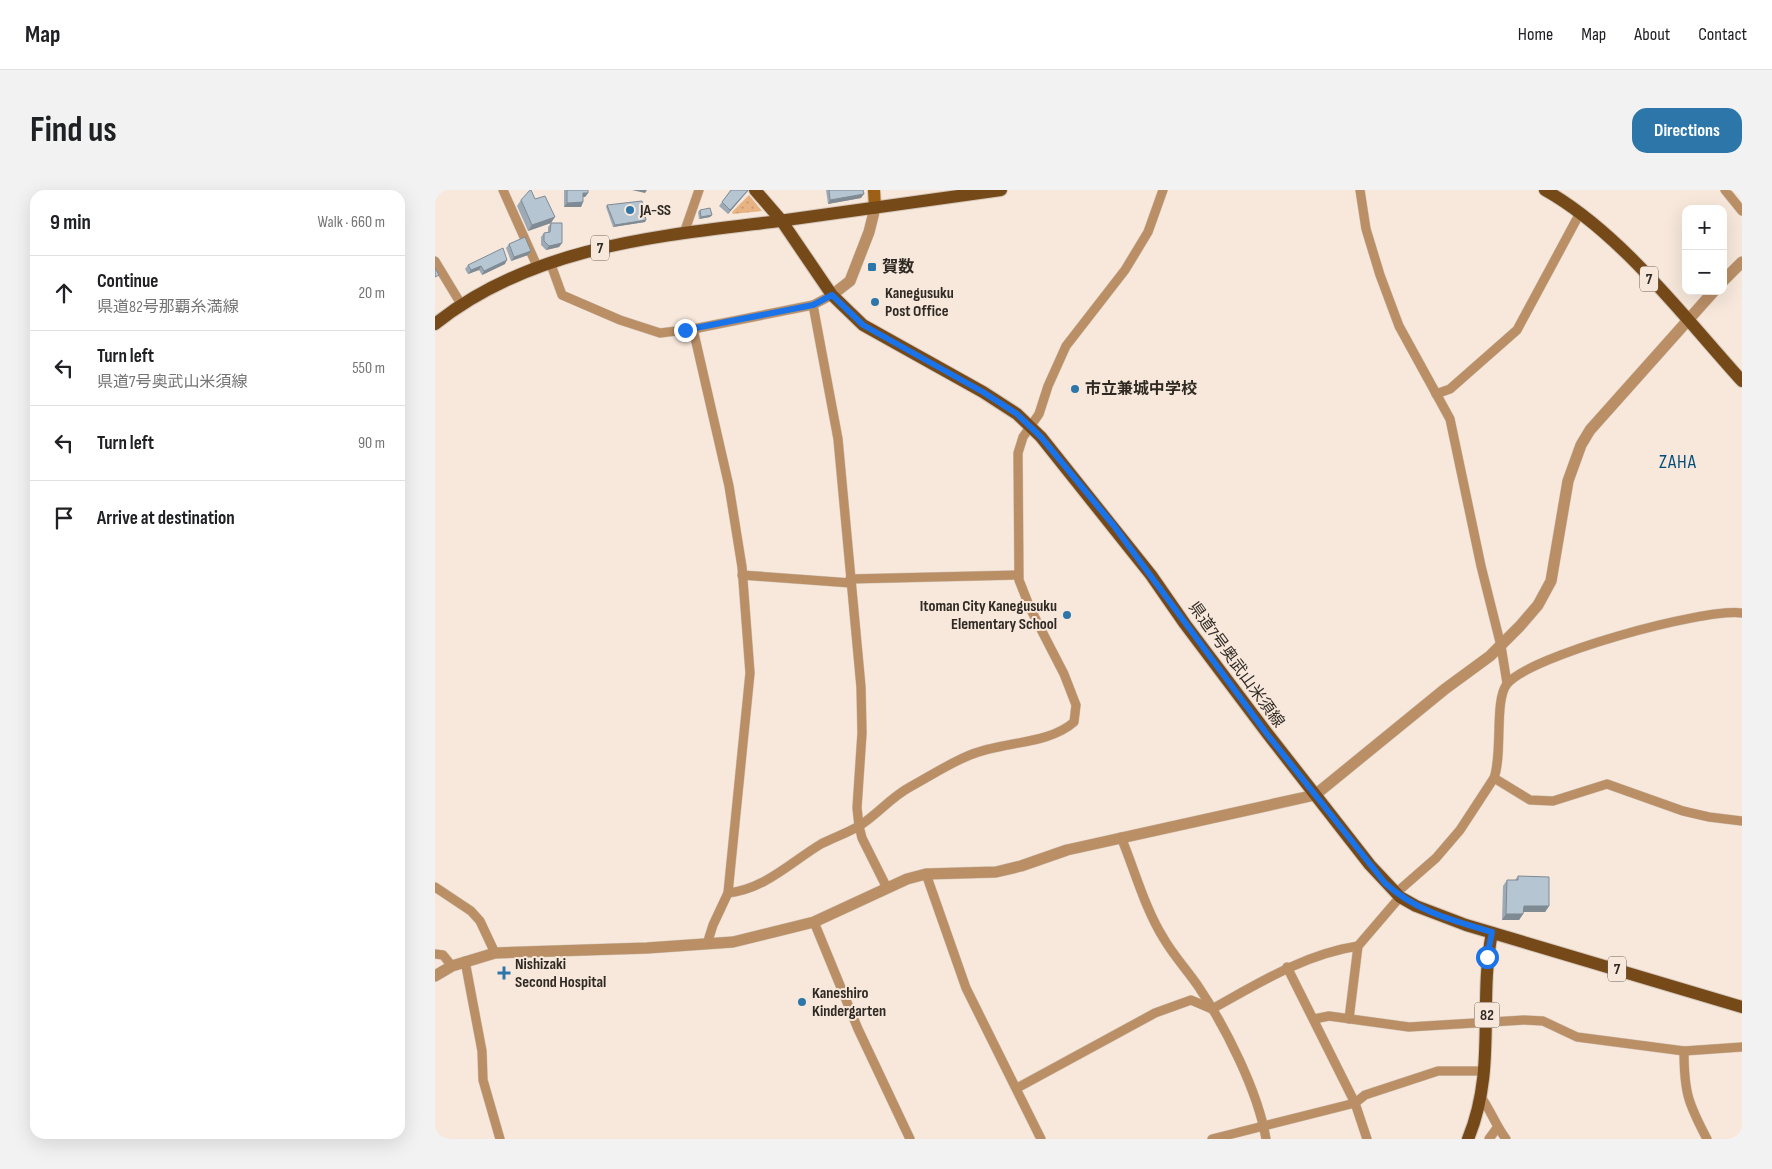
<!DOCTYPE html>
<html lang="en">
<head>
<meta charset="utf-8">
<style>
  :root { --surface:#fff; --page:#f2f2f2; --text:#202124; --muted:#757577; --line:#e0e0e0; --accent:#2d76aa }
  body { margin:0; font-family:"Sofia Sans Condensed","Noto Sans JP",sans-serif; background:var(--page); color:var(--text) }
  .controls { position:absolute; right:15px; top:15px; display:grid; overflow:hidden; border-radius:10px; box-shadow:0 5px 20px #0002 }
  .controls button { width:45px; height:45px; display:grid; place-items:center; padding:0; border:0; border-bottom:1px solid var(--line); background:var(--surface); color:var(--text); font:25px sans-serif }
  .stop { position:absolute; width:15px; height:15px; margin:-11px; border:4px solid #1a73e8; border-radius:50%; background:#fff }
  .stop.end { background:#1a73e8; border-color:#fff; box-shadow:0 1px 5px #0008 }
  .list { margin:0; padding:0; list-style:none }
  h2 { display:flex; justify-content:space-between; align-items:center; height:65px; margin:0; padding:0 20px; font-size:21px }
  h2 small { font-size:16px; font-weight:400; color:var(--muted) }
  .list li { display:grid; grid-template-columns:32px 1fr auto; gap:15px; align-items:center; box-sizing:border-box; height:75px; padding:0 20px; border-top:1px solid var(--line) }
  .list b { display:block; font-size:19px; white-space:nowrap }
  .list p { margin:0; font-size:16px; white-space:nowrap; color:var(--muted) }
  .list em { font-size:16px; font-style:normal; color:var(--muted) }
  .icon { flex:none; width:28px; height:28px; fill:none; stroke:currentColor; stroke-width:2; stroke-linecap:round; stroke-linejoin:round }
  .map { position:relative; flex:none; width:1307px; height:949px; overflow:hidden; border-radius:15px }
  header { display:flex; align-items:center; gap:30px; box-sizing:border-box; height:70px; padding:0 25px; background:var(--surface); border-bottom:1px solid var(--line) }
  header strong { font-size:24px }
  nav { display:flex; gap:28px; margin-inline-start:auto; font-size:18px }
  .intro { display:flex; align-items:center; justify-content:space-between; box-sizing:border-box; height:120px; padding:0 30px }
  h1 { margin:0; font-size:35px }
  .button { padding:12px 22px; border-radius:15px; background:var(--accent); color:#fff; font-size:18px; font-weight:700 }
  main { display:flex; gap:30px; padding:0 30px }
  aside { flex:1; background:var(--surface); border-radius:15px; box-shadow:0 5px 20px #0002 }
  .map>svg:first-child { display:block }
  .grass { fill:url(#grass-dots) }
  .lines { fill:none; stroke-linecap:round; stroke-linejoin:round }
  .minor-casing { stroke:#d3c6ba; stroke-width:10 }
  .tertiary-casing { stroke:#d3c6ba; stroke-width:12 }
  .secondary-casing { stroke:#d3c6ba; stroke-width:14 }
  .primary-casing { stroke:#d3c6ba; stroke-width:14 }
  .minor { stroke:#ba8f66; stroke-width:9 }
  .tertiary { stroke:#ba8f66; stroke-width:11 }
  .secondary { stroke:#9e6016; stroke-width:12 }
  .primary { stroke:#764919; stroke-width:12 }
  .wall { fill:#9da9b5 }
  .shaded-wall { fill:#7f8a93 }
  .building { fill:#b6c5d2; stroke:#7f8a93 }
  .route { stroke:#1a73e8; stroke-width:6 }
  .poi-dot { fill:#2d76aa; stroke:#f7e8db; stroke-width:2 }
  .labels { text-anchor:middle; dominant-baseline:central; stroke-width:4; stroke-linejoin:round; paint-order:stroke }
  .shield { fill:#f7e8db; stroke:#6c635c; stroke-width:1 }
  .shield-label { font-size:15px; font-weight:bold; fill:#302a25 }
  .poi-label { font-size:16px; font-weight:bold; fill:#302a25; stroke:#f7e8db; text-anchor:start }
  .street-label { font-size:16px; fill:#302a25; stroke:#f7e8db }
  .quarter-label { font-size:19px; letter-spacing:1px; fill:#004d7a; stroke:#f7e8db }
</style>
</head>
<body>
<header>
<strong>Map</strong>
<nav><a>Home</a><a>Map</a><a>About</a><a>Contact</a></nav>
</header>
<div class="intro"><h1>Find us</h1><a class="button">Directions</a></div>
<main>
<aside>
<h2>9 min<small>Walk · 660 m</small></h2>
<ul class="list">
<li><svg class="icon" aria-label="ahead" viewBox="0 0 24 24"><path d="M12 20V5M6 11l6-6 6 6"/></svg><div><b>Continue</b><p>県道82号那覇糸満線</p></div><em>20 m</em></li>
<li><svg class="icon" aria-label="left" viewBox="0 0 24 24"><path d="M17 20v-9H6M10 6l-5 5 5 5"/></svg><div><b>Turn left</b><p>県道7号奥武山米須線</p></div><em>550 m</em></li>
<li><svg class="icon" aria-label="left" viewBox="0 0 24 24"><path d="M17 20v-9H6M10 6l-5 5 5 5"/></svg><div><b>Turn left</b></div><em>90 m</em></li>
<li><svg class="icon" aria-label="arrive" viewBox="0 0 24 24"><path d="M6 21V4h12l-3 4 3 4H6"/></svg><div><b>Arrive at destination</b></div></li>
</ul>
</aside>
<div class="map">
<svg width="1307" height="949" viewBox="0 0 1307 949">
  <defs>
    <pattern id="grass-dots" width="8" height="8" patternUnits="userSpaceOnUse" patternTransform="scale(1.25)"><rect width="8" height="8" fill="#e7b383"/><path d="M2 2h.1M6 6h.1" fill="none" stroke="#c69a71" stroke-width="1.8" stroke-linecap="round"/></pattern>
  </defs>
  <rect width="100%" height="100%" fill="#f7e8db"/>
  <polygon class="grass" points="314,5 327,21 298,24 297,22"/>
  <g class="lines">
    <defs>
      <g id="minor">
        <polyline points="68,0 102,76"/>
        <polyline points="925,0 931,39 945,85 964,136 1015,229 1046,376 1066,456 1072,493"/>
        <polyline points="1290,0 1307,21"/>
        <polyline points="249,43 264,0"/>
        <polyline points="0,71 26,114"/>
        <polyline points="115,72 127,105 185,130 225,143 258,139 378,115 397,105"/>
        <polyline points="378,115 403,249 426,497 427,543 422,618 424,636 427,648 452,698"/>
        <polyline points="258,139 294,296 307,377 315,483 293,703 278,735 272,754"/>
        <polyline points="1001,204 1015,199 1082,140 1145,23"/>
        <polyline points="307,385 416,393"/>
        <polyline points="415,389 583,385"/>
        <polyline points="1059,588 1095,610 1118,611 1172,594 1248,621 1274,627 1307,631"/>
        <path d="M 686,647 C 700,681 710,719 729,749 C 739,766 752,780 763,796 C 790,836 823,901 831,949"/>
        <polyline points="491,684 531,798 606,949"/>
        <polyline points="0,697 36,721 45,731 60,763"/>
        <path d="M 293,703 C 330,699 356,672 386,654 C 398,648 412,643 424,636 C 442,625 456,607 475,597 C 495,586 515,573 535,565 C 568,551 613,555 639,532 L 641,515 L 629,484 L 595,418 L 584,390 L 583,263 L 588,247 L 604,224 L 613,196 L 631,156 L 690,80 L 713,42 L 728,0"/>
        <path d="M 961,703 L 1001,668 L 1025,640 L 1059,588 C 1068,563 1059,510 1072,494 C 1096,465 1268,418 1307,423"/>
        <polyline points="379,732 423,839 475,949"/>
        <polyline points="0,764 8,765 17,776"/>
        <polyline points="30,771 47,861 48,890 65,949"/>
        <polyline points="852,777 920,913 932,949"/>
        <path d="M 777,819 C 824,793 870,764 923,756"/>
        <polyline points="879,829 894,826 974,837 1089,830 1108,831 1142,847 1249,861 1307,857"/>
        <polyline points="914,829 923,756 965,707"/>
        <path d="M 1249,861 C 1249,902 1253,913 1272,949"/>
        <polyline points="582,898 720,823 756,810 777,819"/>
        <path d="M 1046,907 C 1056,921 1061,936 1071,949"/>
        <polyline points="777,949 920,913 930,905 1003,881 1050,881"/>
        <polyline points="1054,949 1062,938"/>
      </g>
      <g id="tertiary">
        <polyline points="1288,91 1307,72"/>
        <polyline points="397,105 415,91 434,42 440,18"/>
        <polyline points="0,786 17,776 60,763 212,758 298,752 379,732 472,689 491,684 561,682 586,676 632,660 880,605 1010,499 1055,466 1085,436 1103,415 1116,391 1133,291 1146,255 1155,240 1279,101"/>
      </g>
      <polyline id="secondary" points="439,0 440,18"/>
      <g id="primary">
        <polyline points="320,0 346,30 397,105 428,135 548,202 582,224 606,247 716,385 750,434 832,543 935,675 965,707 981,716 1031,735 1307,817"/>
        <path d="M 1110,0 C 1185,42 1249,127 1307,191"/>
        <path d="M 0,134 C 98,56 224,46 344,31 C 418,21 492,11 566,0"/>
        <path d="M 1033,949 C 1062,879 1043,813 1057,743"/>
      </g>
    </defs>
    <use href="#minor" class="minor-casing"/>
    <use href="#tertiary" class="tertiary-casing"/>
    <use href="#secondary" class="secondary-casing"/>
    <use href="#primary" class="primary-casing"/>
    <use href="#minor" class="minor"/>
    <use href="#tertiary" class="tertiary"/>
    <use href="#secondary" class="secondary"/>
    <use href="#primary" class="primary"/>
  </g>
  <g class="wall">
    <polygon points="129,0 153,0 153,3 150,7 148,7 148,12 146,17 129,17"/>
    <polygon points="296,0 314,0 293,24 284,16"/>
    <polygon points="391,0 428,0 426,8 393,14"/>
    <polygon points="100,9 116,33 93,41 82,16 86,10"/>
    <polygon points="172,15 211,30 210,32 178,37 171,17"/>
    <polygon points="265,20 277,25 275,27 264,29 263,22"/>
    <polygon points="116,33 127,53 124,57 111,60 106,55 106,47 109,43 113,43 113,37"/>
    <polygon points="74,54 96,61 93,65 76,71 71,58"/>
    <polygon points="70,74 47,85 44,80 33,84 30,79 33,75"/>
    <polygon points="1083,686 1114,716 1110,722 1088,722 1088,724 1084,730 1067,730 1068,696 1072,690 1080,690"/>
  </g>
  <g class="shaded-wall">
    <polygon points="197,0 212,0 210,3"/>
    <polygon points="314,0 311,3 293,24 295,20"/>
    <polygon points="148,3 153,3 150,7 146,7"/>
    <polygon points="429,4 426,8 393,14 395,10"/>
    <polygon points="148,12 146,17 129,17 132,13"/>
    <polygon points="277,25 275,27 264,29 266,27"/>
    <polygon points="120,27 116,33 93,41 97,35"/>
    <polygon points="211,30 210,32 178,37 180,35"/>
    <polygon points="127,53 124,57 111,60 114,56"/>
    <polygon points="96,61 93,65 76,71 79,67"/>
    <polygon points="72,70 70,74 47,85 49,81"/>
    <polygon points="46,76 44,80 33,84 36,80"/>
    <polygon points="1089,716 1114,716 1110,722 1084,722"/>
    <polygon points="1071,724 1088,724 1084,730 1067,730"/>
  </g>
  <g class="building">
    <polygon points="95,0 96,0 100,9 110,6 120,27 97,35 86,10"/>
    <polygon points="132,0 153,0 153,3 148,3 148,12 132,13"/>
    <polygon points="296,0 313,0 295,20 287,12"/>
    <polygon points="394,0 428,0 429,4 395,10"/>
    <polygon points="207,11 211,30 180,35 172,15"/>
    <polygon points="275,18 277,25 266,27 265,20"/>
    <polygon points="116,33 127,33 127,53 114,56 109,51 109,43 115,42"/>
    <polygon points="90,47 96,61 79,67 74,54"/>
    <polygon points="68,58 72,70 49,81 46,76 36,80 33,75"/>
    <polygon points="0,78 4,85 0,87"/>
    <polygon points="1083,686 1114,687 1114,716 1089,716 1088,724 1071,724 1072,690 1083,690"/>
  </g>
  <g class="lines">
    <path class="route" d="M 250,140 L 378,115 L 397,105 L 428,135 L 548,202 L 582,224 L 606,247 L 679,336 L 832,544 L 950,693 C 980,721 1019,731 1057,742 L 1052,767"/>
  </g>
  <g class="poi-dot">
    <circle cx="195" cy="20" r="5"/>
    <rect x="432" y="72" width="10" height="10" rx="2.5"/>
    <circle cx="440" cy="112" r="5"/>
    <circle cx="640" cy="199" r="5"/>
    <circle cx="632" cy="425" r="5"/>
    <path d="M66.5 775.5h5v5h5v5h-5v5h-5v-5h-5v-5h5z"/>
    <circle cx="367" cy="812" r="5"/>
  </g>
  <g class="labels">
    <g class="shield">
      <rect x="156" y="45.5" width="18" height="25" rx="4"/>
      <rect x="1205" y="76.5" width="18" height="25" rx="4"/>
      <rect x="1173" y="766.5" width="18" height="25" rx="4"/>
      <rect x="1039.5" y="812.5" width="25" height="25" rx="4"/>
    </g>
    <g class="shield-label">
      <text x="165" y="58">7</text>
      <text x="1214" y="89">7</text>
      <text x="1182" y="779">7</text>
      <text x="1052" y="825">82</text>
    </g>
    <g class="poi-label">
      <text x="205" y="20">JA-SS</text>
      <text x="447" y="77">賀数</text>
      <text x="450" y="103">Kanegusuku<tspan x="450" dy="18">Post Office</tspan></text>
      <text x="650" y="199">市立兼城中学校</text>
      <text x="622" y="416" text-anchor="end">Itoman City Kanegusuku<tspan x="622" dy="18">Elementary School</tspan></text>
      <text x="80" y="774">Nishizaki<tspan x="80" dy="18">Second Hospital</tspan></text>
      <text x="377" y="803">Kaneshiro<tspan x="377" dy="18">Kindergarten</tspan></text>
    </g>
    <g class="street-label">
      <text transform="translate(801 475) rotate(54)">県道7号奥武山米須線</text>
    </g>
    <g class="quarter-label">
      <text x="1243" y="272">ZAHA</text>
    </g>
  </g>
</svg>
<div class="controls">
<button>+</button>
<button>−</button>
</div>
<div class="stop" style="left:1052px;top:767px"></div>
<div class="stop end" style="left:250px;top:140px"></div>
</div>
</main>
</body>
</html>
